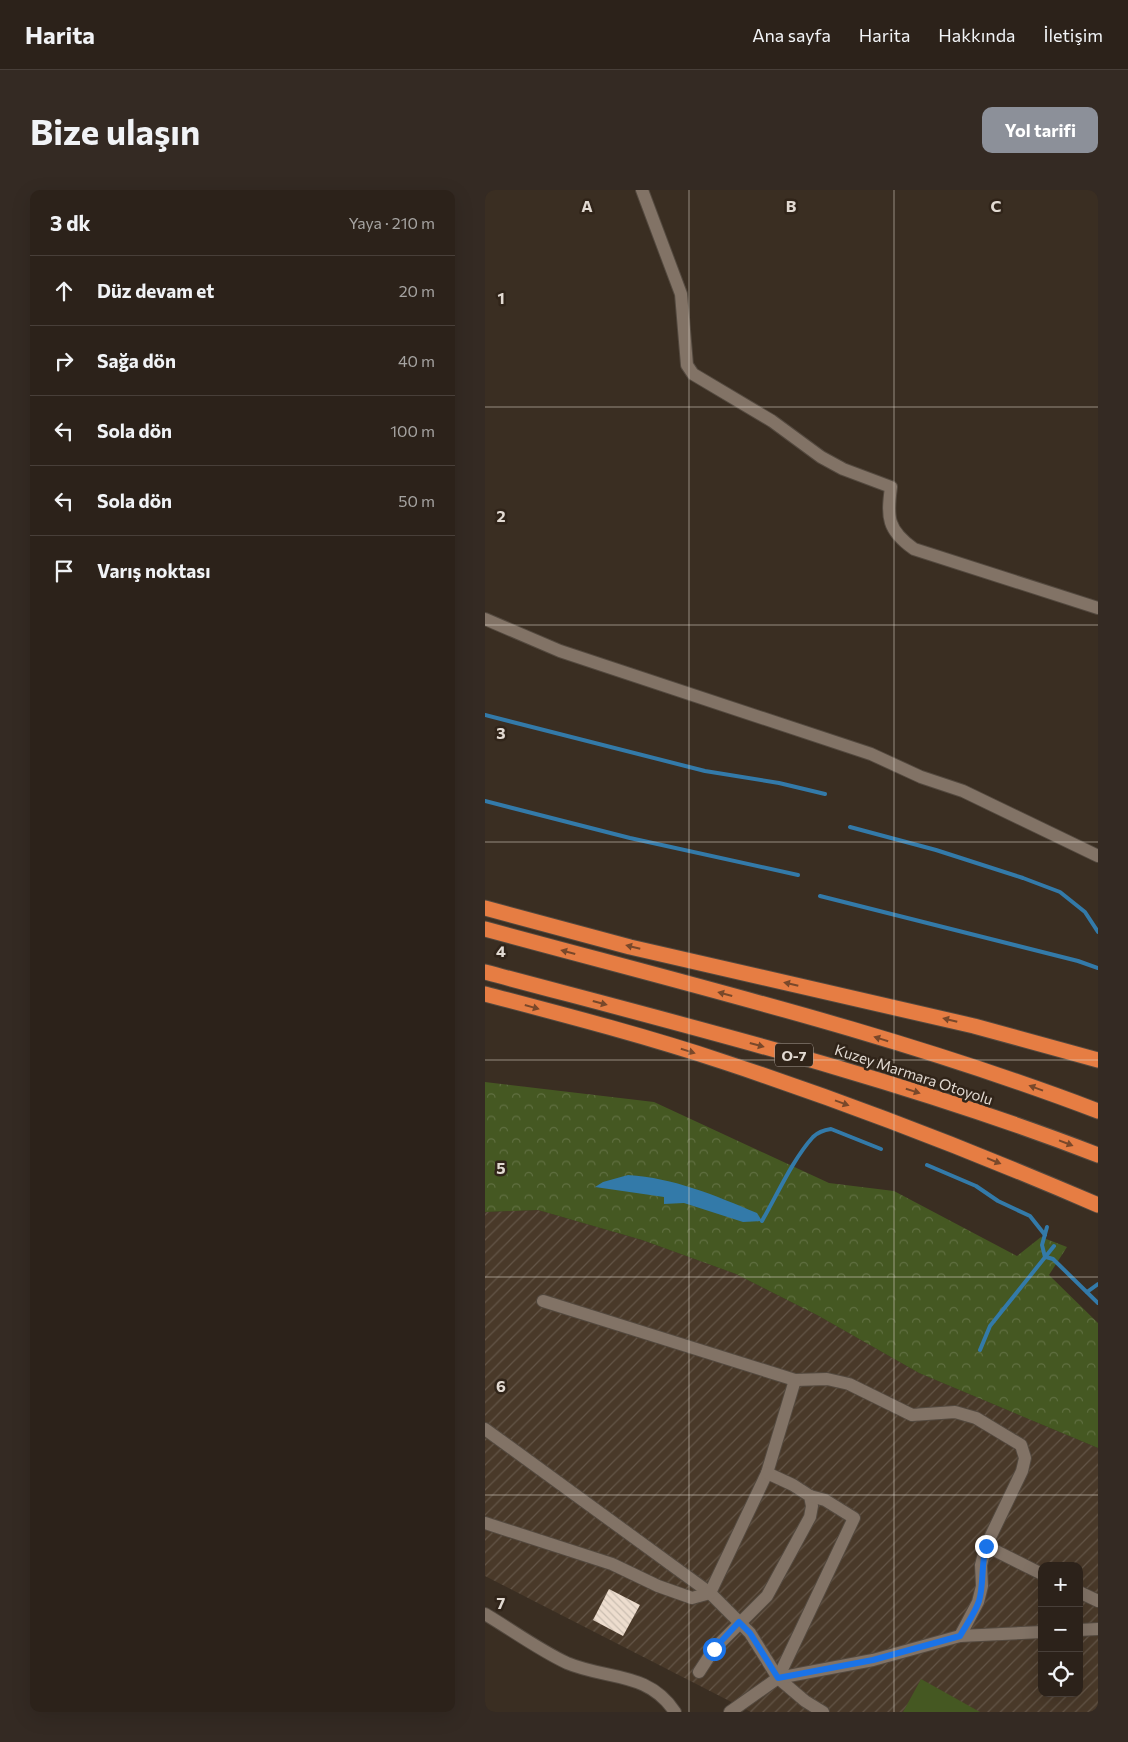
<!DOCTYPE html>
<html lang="tr">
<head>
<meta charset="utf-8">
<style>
  :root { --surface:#2c221a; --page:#342a23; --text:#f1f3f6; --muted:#a6a4a2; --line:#483f39; --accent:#8c9099 }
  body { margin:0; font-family:Commissioner,sans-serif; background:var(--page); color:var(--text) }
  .controls { position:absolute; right:15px; bottom:15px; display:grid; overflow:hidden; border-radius:10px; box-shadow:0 5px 20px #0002 }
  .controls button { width:45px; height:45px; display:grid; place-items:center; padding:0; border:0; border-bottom:1px solid var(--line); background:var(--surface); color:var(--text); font:25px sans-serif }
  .stop { position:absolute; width:15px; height:15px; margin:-11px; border:4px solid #1a73e8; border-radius:50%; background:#fff }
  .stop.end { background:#1a73e8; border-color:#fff; box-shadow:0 1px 5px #0008 }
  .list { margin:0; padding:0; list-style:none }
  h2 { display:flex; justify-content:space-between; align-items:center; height:65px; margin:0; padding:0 20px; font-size:21px }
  h2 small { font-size:16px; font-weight:400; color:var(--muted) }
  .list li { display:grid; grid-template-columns:32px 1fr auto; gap:15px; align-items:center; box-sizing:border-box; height:70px; padding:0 20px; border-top:1px solid var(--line) }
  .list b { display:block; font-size:19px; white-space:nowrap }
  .list em { font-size:16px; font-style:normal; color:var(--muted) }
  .icon { flex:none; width:28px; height:28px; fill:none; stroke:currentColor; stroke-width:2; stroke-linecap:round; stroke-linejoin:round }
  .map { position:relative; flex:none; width:613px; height:1522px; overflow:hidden; border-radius:10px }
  header { display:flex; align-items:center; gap:30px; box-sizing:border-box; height:70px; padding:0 25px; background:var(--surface); border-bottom:1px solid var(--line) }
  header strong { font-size:24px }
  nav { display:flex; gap:28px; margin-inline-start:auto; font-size:18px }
  .intro { display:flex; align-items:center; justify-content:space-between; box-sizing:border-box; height:120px; padding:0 30px }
  h1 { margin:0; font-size:35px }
  .button { padding:12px 22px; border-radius:10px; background:var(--accent); color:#fff; font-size:18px; font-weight:700 }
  main { display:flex; gap:30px; padding:0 30px }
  aside { flex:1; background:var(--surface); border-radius:10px; box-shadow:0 5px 20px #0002 }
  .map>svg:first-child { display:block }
  .industrial { fill:url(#industrial-furrows); fill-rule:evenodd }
  .forest { fill:url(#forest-crowns) }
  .pitch { fill:#455822 }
  .water { fill:#337aa9 }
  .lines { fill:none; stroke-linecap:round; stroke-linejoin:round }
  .stream { stroke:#337aa9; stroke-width:4 }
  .building { fill:url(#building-back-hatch) }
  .minor-casing { stroke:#53493f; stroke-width:14 }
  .highway-casing { stroke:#53493f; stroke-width:17 }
  .minor { stroke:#827366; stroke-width:12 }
  .highway { stroke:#e67d43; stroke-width:15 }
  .oneway { fill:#79482a }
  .route { stroke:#1a73e8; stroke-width:6 }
  .grid { fill:none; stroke:#e2dad2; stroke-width:1; stroke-opacity:0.55 }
  .labels { text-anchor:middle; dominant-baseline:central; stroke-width:5; stroke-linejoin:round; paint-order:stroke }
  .shield { fill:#302419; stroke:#ada39a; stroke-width:1 }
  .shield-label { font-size:14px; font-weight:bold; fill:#e2dad2 }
  .street-label { font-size:15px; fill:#e2dad2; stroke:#302419 }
  .grid-label { font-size:16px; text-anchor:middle; font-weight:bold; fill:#e2dad2; stroke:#302419; stroke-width:5; stroke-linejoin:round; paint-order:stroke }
</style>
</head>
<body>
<header>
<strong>Harita</strong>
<nav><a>Ana sayfa</a><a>Harita</a><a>Hakkında</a><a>İletişim</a></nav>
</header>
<div class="intro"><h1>Bize ulaşın</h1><a class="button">Yol tarifi</a></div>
<main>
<aside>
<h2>3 dk<small>Yaya · 210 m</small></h2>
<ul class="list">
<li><svg class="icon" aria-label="ahead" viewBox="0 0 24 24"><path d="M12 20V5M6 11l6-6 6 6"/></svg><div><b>Düz devam et</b></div><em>20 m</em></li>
<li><svg class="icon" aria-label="right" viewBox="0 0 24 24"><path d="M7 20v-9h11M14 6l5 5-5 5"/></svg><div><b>Sağa dön</b></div><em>40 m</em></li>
<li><svg class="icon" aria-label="left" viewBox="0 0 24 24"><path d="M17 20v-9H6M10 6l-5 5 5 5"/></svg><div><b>Sola dön</b></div><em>100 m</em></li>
<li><svg class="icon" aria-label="left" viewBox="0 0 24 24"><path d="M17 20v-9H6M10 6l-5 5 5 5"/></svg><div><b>Sola dön</b></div><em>50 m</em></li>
<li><svg class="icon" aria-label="arrive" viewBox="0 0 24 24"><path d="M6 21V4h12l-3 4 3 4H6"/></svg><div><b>Varış noktası</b></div></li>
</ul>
</aside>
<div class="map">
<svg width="613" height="1522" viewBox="0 0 613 1522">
  <defs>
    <pattern id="industrial-furrows" width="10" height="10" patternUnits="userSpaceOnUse" patternTransform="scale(1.25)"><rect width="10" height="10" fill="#493929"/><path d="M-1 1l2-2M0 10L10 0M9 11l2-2" fill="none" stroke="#635547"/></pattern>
    <pattern id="forest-crowns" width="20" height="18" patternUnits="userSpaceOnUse" patternTransform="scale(1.25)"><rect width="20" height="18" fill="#455822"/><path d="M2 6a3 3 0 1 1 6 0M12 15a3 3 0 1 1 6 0" fill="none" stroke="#606f41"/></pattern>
    <pattern id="building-back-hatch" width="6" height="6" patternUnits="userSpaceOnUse" patternTransform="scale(1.25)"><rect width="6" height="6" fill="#edddce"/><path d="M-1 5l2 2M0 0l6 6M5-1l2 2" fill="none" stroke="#cbbeb1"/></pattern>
  </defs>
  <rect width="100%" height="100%" fill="#3a2e22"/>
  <path class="industrial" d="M 53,1020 L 157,1050 L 251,1084 L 332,1125 L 434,1183 L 613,1258 L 613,1522 L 266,1522 L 0,1386 L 0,1022 ZM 557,1376 L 594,1376 L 594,1503 L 557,1503 Z"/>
  <polygon class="forest" points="0,892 169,912 344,993 409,1001 532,1066 556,1047 582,1057 564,1085 613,1133 613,1258 434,1183 332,1125 251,1084 157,1050 53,1020 0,1022"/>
  <polygon class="pitch" points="436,1489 495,1522 418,1522"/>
  <path class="water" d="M 143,985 C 189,988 229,1005 272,1023 L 277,1031 L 258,1032 L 199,1013 L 179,1014 L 179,1007 L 110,997 L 118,992 Z"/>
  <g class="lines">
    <g class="stream">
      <polyline points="0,525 220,581 294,593 340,604"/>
      <polyline points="0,611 145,648 313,685"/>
      <polyline points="365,637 451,660 538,688 575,702 600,722 613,742"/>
      <polyline points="335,706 593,771 613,778"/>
      <polyline points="442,975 491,996 513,1011 545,1026 560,1045"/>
      <path d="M 277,1031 C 292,1005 308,969 328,947 C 333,942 339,940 346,939 L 396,959"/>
      <polyline points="560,1067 557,1055 562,1037"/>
      <polyline points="561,1067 568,1069 613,1113"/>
      <polyline points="602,1102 613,1094"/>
      <polyline points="495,1160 505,1136 569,1056"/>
    </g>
  </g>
  <polygon class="building" points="124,1399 155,1415 138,1446 108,1430"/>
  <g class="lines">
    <defs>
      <g id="minor">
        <path d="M 157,0 L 196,104 L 202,175 L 208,184 L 287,231 L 336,267 L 358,279 L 406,297 C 402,327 402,340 429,359 L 613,418"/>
        <polyline points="0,429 75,461 386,564 436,587 478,601 613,666"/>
        <polyline points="310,1190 342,1189 364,1194 427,1225 470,1222 491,1228 536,1255 540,1268 537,1281 501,1356 496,1375 497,1396 493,1412 475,1446"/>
        <polyline points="0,1239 225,1403 265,1443 293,1488 320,1511 338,1522"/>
        <polyline points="0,1333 127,1374 173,1396 207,1408 225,1403 282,1283 310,1190 58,1111"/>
        <polyline points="501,1356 557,1384"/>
        <polyline points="594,1402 613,1411"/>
        <path d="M 0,1424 C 27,1440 54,1460 82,1473 C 122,1490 163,1481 190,1522"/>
        <polyline points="594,1440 613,1439"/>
        <polyline points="214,1482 229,1459 282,1406 325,1327 327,1316 325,1306 308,1295 282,1283"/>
        <polyline points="293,1488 369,1328 340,1310 325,1306"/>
        <polyline points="245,1522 293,1488 388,1470 475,1446 557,1442"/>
      </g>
      <g id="highway">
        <polyline points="0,718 145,757 489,836 613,870"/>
        <path d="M 0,739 C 206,795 414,845 613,921"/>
        <path d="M 0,782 C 206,837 414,888 613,965"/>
        <path d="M 0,804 C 80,825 161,846 239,872 C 366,914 490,962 613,1015"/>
      </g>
    </defs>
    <use href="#minor" class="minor-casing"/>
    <use href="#highway" class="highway-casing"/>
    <use href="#minor" class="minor"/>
    <use href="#highway" class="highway"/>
  </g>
  <defs><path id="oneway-solid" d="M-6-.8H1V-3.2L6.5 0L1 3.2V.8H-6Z" transform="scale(1.25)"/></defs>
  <g class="oneway">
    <use href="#oneway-solid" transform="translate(148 757) rotate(-166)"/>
    <use href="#oneway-solid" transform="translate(83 762) rotate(-165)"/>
    <use href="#oneway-solid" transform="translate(306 794) rotate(-167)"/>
    <use href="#oneway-solid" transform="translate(240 804) rotate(-165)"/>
    <use href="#oneway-solid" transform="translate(115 813) rotate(15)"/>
    <use href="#oneway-solid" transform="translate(47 817) rotate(16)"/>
    <use href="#oneway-solid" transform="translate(465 830) rotate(-166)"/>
    <use href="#oneway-solid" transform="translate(396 849) rotate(-163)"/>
    <use href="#oneway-solid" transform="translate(272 855) rotate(15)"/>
    <use href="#oneway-solid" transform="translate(203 861) rotate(17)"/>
    <use href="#oneway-solid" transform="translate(551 898) rotate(-160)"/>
    <use href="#oneway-solid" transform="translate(428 901) rotate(17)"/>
    <use href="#oneway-solid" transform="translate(357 913) rotate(20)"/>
    <use href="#oneway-solid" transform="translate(581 953) rotate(21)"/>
    <use href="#oneway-solid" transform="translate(509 971) rotate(22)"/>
  </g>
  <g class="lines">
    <path class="route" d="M 229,1459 L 254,1432 L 265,1443 L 293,1488 L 388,1470 L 475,1446 C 481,1435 490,1423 494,1411 C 499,1394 496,1375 501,1356"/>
  </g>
  <path class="grid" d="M 204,0 L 204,1522M 409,0 L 409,1522M 0,217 L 613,217M 0,435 L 613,435M 0,652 L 613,652M 0,870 L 613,870M 0,1087 L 613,1087M 0,1305 L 613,1305"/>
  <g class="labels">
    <rect class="shield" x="290" y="853.5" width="38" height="23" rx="4"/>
    <g class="shield-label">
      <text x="309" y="865">O-7</text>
    </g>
    <g class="street-label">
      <text transform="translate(429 884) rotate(18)">Kuzey Marmara Otoyolu</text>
    </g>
  </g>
  <g class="grid-label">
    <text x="102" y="22">A</text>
    <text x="306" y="22">B</text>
    <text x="511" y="22">C</text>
    <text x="16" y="114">1</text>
    <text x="16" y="332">2</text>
    <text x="16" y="549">3</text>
    <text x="16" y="767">4</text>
    <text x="16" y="984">5</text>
    <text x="16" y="1202">6</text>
    <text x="16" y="1419">7</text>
  </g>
</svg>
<div class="controls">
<button>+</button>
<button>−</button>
<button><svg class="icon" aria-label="locate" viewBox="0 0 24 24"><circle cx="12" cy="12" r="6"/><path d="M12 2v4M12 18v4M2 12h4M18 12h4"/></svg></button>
</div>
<div class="stop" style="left:229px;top:1459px"></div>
<div class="stop end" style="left:501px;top:1356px"></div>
</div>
</main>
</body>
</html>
